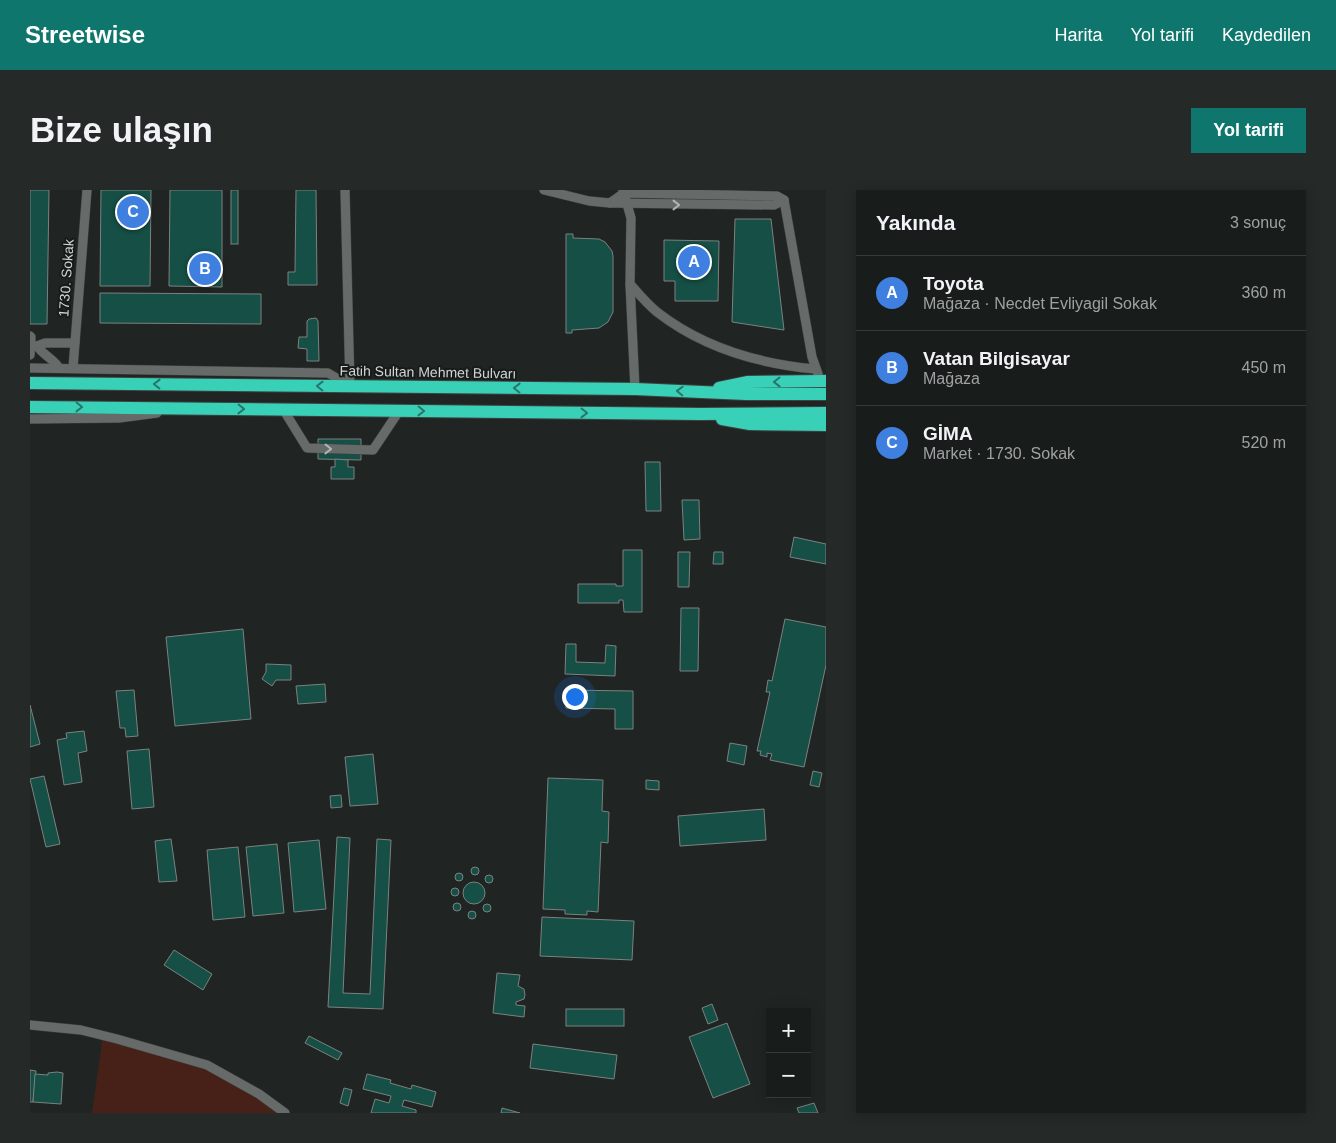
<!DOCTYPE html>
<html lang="tr">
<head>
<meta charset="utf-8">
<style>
  :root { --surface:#181c1b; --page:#252928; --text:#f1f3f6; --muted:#9fa1a3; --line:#363a3a; --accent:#0f766e }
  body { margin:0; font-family:Arial,sans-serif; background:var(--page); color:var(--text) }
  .controls { position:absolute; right:15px; bottom:15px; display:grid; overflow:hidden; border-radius:0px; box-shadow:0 2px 12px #0003 }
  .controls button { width:45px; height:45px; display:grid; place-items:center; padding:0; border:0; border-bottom:1px solid var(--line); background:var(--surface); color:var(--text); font:25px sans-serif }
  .you { position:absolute; left:544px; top:506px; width:18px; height:18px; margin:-12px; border:4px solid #fff; border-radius:50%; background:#1a73e8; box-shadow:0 0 0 8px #1a73e833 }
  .badge { display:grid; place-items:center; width:32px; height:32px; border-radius:50%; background:var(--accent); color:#fff; font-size:16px; font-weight:700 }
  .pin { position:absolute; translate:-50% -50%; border:2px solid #fff; box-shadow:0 1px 5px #0006 }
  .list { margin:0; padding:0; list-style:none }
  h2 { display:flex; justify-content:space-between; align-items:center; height:65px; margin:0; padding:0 20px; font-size:21px }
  h2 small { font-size:16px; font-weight:400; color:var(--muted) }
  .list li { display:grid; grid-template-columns:32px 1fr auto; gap:15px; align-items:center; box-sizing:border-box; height:75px; padding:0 20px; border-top:1px solid var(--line) }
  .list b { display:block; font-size:19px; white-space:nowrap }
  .list p { margin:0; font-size:16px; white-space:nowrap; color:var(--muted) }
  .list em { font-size:16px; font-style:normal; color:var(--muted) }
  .map { position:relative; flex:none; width:796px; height:923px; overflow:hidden; border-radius:0px }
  header { display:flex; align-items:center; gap:30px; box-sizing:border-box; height:70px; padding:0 25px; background:var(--accent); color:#fff }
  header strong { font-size:24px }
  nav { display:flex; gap:28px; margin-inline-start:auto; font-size:18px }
  .intro { display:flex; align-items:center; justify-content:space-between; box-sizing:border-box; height:120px; padding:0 30px }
  h1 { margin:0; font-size:35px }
  .button { padding:12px 22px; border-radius:0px; background:var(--accent); color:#fff; font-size:18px; font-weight:700 }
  main { display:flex; gap:30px; padding:0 30px }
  aside { flex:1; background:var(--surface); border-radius:0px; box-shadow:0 2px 12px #0003 }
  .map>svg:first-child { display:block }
  .green { fill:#472118 }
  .building { fill:#164f45; stroke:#7c8180 }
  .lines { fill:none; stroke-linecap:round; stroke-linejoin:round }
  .minor-casing { stroke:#3e4241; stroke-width:10 }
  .highway-casing { stroke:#3e4241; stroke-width:14 }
  .minor { stroke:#666b6a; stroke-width:9 }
  .highway { stroke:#39d0b8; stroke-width:12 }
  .oneway { stroke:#b2b5b5 }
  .oneway2 { stroke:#287669 }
  .labels { text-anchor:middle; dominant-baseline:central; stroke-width:4; stroke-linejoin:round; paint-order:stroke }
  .street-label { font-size:14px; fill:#d2d5d5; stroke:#171b1a }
</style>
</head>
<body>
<header>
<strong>Streetwise</strong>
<nav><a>Harita</a><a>Yol tarifi</a><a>Kaydedilen</a></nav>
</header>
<div class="intro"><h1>Bize ulaşın</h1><a class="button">Yol tarifi</a></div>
<main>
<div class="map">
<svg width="796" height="923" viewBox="0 0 796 923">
  <rect width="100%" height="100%" fill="#202524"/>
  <polygon class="green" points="73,845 177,875 255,923 62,923"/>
  <g class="building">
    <polygon points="0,0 19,0 17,134 0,134"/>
    <polygon points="71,0 121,0 120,96 70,96"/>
    <polygon points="140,0 192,0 192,97 139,96"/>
    <rect x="201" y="0" width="7" height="54"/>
    <polygon points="266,0 286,0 287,95 258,95 258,82 265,82"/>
    <polygon points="705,29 741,29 754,140 702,132"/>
    <polygon points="536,44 543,44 543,48 569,49 575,52 582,61 583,66 583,122 578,132 569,138 542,140 542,143 536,143"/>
    <polygon points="634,50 689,51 688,111 645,111 645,91 634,91"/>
    <polygon points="70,103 231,104 231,134 70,133"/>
    <polygon points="286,128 288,131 289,171 277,171 277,159 268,158 269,147 277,147 277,131 279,129"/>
    <polygon points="288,249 331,249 331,270 288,269"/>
    <polygon points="305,269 318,270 318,277 324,277 324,289 301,289 301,277 305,277"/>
    <polygon points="615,272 630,272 631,321 616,321"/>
    <polygon points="652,310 669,310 670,349 654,350"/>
    <polygon points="764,347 796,354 796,374 760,367"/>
    <polygon points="593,360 612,360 612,422 594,422 593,410 589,410 589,413 548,413 548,394 586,394 586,396 593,396"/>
    <polygon points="648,362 660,362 659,397 648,397"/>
    <polygon points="684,362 693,362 693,374 683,374"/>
    <polygon points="651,418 669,418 668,481 650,481"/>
    <polygon points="755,429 796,437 796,475 774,577 740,570 742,564 737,563 737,567 730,565 731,561 727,561 740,502 736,502 738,490 742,491"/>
    <polygon points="213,439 221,529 145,536 136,447"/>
    <polygon points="536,454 546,454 546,472 575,473 576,455 586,456 585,486 535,484"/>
    <polygon points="236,474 261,475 261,490 246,490 242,496 232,489 236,482"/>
    <polygon points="295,494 296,512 268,514 266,496"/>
    <polygon points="104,500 108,546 96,547 95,538 90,538 86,501"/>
    <polygon points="536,500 603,501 603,539 585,539 585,519 536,518"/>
    <polygon points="0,515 10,554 0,557"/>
    <polygon points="54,541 57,561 48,563 52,592 34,595 27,550 37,548 36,543"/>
    <polygon points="700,553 717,556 714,575 697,571"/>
    <polygon points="119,559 124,617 102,619 97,561"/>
    <polygon points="343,564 348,614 320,616 315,567"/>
    <polygon points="783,581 792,583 789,597 780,595"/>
    <polygon points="14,586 30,654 16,657 0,589"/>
    <polygon points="518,588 573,590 572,621 579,622 578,653 571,652 568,722 557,721 557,725 535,724 535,720 513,719"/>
    <polygon points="616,590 629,591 629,600 616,599"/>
    <polygon points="311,605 312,617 301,618 300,606"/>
    <polygon points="734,619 736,650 650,656 648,626"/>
    <polygon points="307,647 320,648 313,803 340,804 347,649 361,650 353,819 298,817"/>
    <polygon points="141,649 147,691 129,692 125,651"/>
    <polygon points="289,650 296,719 264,722 258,653"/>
    <polygon points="247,654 254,723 223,726 216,657"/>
    <polygon points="208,657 215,727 183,730 177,660"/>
    <circle cx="445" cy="681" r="4"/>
    <circle cx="429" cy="687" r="4"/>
    <circle cx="459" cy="689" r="4"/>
    <circle cx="444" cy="703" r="11"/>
    <circle cx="425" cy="702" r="4"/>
    <circle cx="427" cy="717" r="4"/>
    <circle cx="457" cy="718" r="4"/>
    <circle cx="442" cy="725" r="4"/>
    <polygon points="512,727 604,731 602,770 510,766"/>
    <polygon points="144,760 182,784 173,800 134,775"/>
    <polygon points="467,783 490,785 488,796 494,799 495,805 494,809 486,812 486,815 495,816 494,827 463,823"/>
    <polygon points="682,814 688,830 678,834 672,818"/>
    <rect x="536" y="819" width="58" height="17"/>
    <polygon points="697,833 720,894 683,908 659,847"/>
    <polygon points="279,846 312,863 308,870 275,853"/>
    <polygon points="503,854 587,865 584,889 500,878"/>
    <polygon points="0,880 6,881 3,912 0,912"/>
    <polygon points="27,882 33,883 31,914 3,912 5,884 18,885 18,883"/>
    <polygon points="337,884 361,890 360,893 381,899 382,895 406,902 402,917 374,910 372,916 386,920 386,923 341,923 345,909 359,913 361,906 333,899"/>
    <polygon points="314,898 322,900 318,916 310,913"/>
    <polygon points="784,913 788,923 769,923 767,918"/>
    <polygon points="472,918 490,923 471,923"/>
  </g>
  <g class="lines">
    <defs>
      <g id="minor">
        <polyline points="315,0 320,196"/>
        <polyline points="514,0 559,11 580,13 594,3 747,6 754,10"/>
        <polyline points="593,0 601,28 600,94 605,199"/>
        <polyline points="754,10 782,167 788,184"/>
        <polyline points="580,13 744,15 754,10"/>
        <path d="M 600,94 C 608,103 617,114 627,122 C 672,157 729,174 786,179"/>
        <polyline points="0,146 1,147 0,165"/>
        <polyline points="1,156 7,156 15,153 45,153"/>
        <path d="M 7,156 C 13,165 24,169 29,178"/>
        <polyline points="0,178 298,183 320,196"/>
        <polyline points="43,178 57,0"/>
        <polyline points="253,219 277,258 343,260 369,221"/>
        <polyline points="0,229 89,228 127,223"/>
        <polyline points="0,835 51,840 87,849 177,875 229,904 255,923"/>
      </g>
      <g id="highway">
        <polyline points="0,193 605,199 716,204 796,204"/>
        <polyline points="689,198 718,192 796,191"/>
        <polyline points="0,217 670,224 796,223"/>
        <polyline points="692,229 720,234 796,235"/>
      </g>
    </defs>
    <use href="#minor" class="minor-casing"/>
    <use href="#highway" class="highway-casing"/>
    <use href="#minor" class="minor"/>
    <use href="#highway" class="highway"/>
  </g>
  <defs><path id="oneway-chevron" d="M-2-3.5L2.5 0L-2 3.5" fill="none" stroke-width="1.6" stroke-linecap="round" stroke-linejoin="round" transform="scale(1.25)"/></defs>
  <g class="oneway">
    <use href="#oneway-chevron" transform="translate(646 15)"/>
    <use href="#oneway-chevron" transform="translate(298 259) rotate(1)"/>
  </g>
  <g class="oneway2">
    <use href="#oneway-chevron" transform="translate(747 192) rotate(179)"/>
    <use href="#oneway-chevron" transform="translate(127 194) rotate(-179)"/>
    <use href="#oneway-chevron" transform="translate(290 196) rotate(-179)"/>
    <use href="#oneway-chevron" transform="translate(487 198) rotate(-179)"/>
    <use href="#oneway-chevron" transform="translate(650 201) rotate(-178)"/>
    <use href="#oneway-chevron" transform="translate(49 217) rotate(1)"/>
    <use href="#oneway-chevron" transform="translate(211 219) rotate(1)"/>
    <use href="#oneway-chevron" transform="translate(391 221) rotate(1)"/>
    <use href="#oneway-chevron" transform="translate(554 223) rotate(1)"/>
  </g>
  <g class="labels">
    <g class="street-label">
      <text transform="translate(36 88) rotate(-86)">1730. Sokak</text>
      <text transform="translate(398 182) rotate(1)">Fatih Sultan Mehmet Bulvarı</text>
    </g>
  </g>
</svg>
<div class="controls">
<button>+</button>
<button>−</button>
</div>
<div class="you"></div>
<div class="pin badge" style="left:664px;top:72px;background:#3f7fe0">A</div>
<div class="pin badge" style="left:175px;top:79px;background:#3f7fe0">B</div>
<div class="pin badge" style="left:103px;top:22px;background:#3f7fe0">C</div>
</div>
<aside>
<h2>Yakında<small>3 sonuç</small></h2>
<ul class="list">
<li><span class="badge" style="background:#3f7fe0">A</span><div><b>Toyota</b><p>Mağaza · Necdet Evliyagil Sokak</p></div><em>360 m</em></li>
<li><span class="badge" style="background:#3f7fe0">B</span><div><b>Vatan Bilgisayar</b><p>Mağaza</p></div><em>450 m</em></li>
<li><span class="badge" style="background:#3f7fe0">C</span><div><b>GİMA</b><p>Market · 1730. Sokak</p></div><em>520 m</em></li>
</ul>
</aside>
</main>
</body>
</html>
